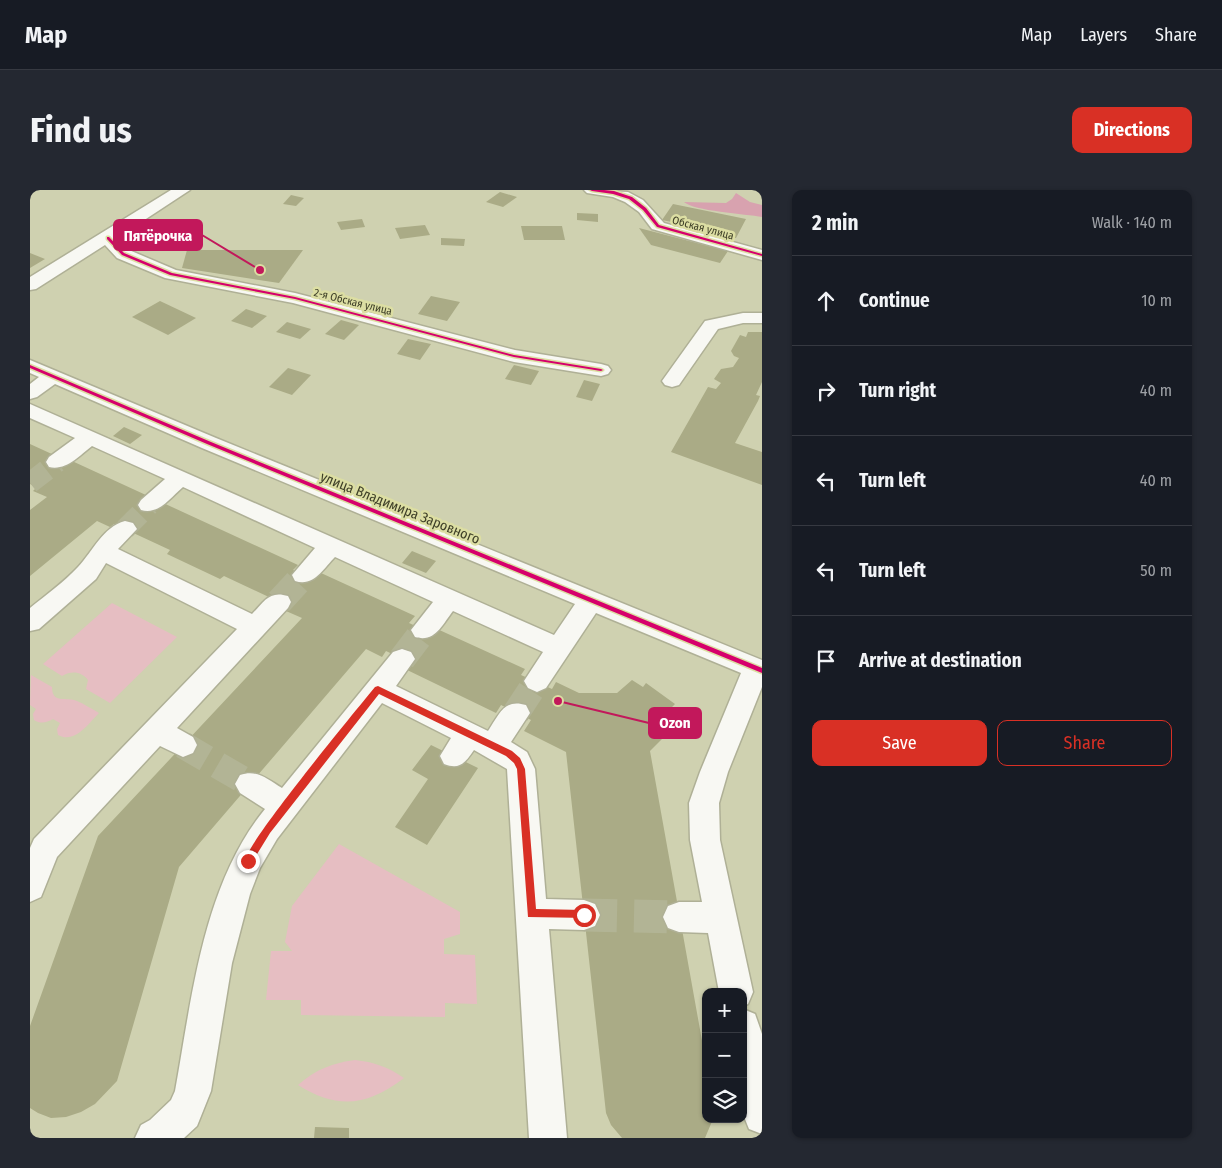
<!DOCTYPE html>
<html lang="en">
<head>
<meta charset="utf-8">
<style>
  :root { --surface:#171b24; --page:#242831; --text:#f1f3f6; --muted:#9ea1a6; --line:#363941; --accent:#d93025 }
  body { margin:0; font-family:"Fira Sans Condensed",sans-serif; background:var(--page); color:var(--text) }
  .controls { position:absolute; right:15px; bottom:15px; display:grid; overflow:hidden; border-radius:10px; box-shadow:0 1px 4px #0004 }
  .controls button { width:45px; height:45px; display:grid; place-items:center; padding:0; border:0; border-bottom:1px solid var(--line); background:var(--surface); color:var(--text); font:25px sans-serif }
  .stop { position:absolute; width:15px; height:15px; margin:-11px; border:4px solid #d93025; border-radius:50%; background:#fff }
  .stop.end { background:#d93025; border-color:#fff; box-shadow:0 1px 5px #0008 }
  .list { margin:0; padding:0; list-style:none }
  h2 { display:flex; justify-content:space-between; align-items:center; height:65px; margin:0; padding:0 20px; font-size:21px }
  h2 small { font-size:16px; font-weight:400; color:var(--muted) }
  .list li { display:grid; grid-template-columns:32px 1fr auto; gap:15px; align-items:center; box-sizing:border-box; height:90px; padding:0 20px; border-top:1px solid var(--line) }
  .list b { display:block; font-size:19px; white-space:nowrap }
  .list em { font-size:16px; font-style:normal; color:var(--muted) }
  .actions { display:flex; gap:10px; padding:15px 20px }
  .actions a { flex:1; padding:11px 0; border:1px solid var(--accent); border-radius:10px; text-align:center; font-size:18px; color:var(--accent) }
  .actions .main { background:var(--accent); color:#fff }
  .icon { flex:none; width:28px; height:28px; fill:none; stroke:currentColor; stroke-width:2; stroke-linecap:round; stroke-linejoin:round }
  .map { position:relative; flex:none; width:732px; height:948px; overflow:hidden; border-radius:10px }
  header { display:flex; align-items:center; gap:30px; box-sizing:border-box; height:70px; padding:0 25px; background:var(--surface); border-bottom:1px solid var(--line) }
  header strong { font-size:24px }
  nav { display:flex; gap:28px; margin-inline-start:auto; font-size:18px }
  .intro { display:flex; align-items:center; justify-content:space-between; box-sizing:border-box; height:120px; padding:0 30px }
  h1 { margin:0; font-size:35px }
  .button { padding:12px 22px; border-radius:10px; background:var(--accent); color:#fff; font-size:18px; font-weight:700 }
  main { display:flex; gap:30px; padding:0 30px }
  aside { flex:1; background:var(--surface); border-radius:10px; box-shadow:0 1px 4px #0004 }
  .map>svg:first-child { display:block }
  .green { fill:#e6bec2 }
  .forest { fill:#d8a2af }
  .building { fill:#aaab86 }
  .lines { fill:none; stroke-linecap:round; stroke-linejoin:round }
  .minor-tunnel-far2 { stroke:#b2b495; stroke-width:21; stroke-dasharray:21 11; stroke-linecap:butt }
  .minor-tunnel-far1 { stroke:#b2b495; stroke-width:27; stroke-dasharray:27 13; stroke-linecap:butt }
  .minor-tunnel { stroke:#b2b495; stroke-width:33; stroke-dasharray:33 17; stroke-linecap:butt }
  .minor-casing { stroke:#afb096; stroke-width:3 }
  .minor { fill:#f8f8f3; fill-rule:evenodd }
  .cycleway-casing { stroke:#dcdea3; stroke-width:3 }
  .cycleway { fill:#d6006c; fill-rule:evenodd }
  .route { fill:#d93025 }
  .labels { text-anchor:middle; dominant-baseline:central; stroke-width:5; stroke-linejoin:round; paint-order:stroke }
  .far-street-label { font-size:11px; fill:#3e3f27; stroke:#dcdea3 }
  .street-label { font-size:14px; fill:#3e3f27; stroke:#dcdea3 }
  .leader { fill:none; stroke:#c2185b; stroke-width:2 }
  .callout-dot { fill:#c2185b; stroke:#dcdea3; stroke-width:2 }
  .callout { fill:#c2185b; stroke:#c2185b; stroke-width:2 }
  .callout-label { font-size:15px; text-anchor:middle; font-weight:bold; fill:#fff }
</style>
</head>
<body>
<header>
<strong>Map</strong>
<nav><a>Map</a><a>Layers</a><a>Share</a></nav>
</header>
<div class="intro"><h1>Find us</h1><a class="button">Directions</a></div>
<main>
<div class="map">
<svg width="732" height="948" viewBox="0 0 732 948">
  <rect width="100%" height="100%" fill="#cfd1b0"/>
  <g class="green">
    <path d="M 82,413 L 147,447 L 80,513 L 56,499 L 58,490 C 52,482 42,480 32,486 L 13,474 Z"/>
    <path d="M 1,485 L 22,497 C 22,515 37,506 47,511 C 54,514 62,519 69,523 C 58,534 45,554 28,545 L 27,539 L 30,533 L 23,529 C 16,533 11,534 4,530 L 3,524 L 6,519 L 0,515 Z"/>
    <polygon points="309,654 430,722 430,744 414,749 414,764 445,765 447,814 415,813 415,827 271,825 271,810 236,810 241,761 262,761 255,752 262,716"/>
    <path d="M 325,870 C 344,872 358,877 374,888 C 337,916 308,920 268,895 C 286,879 303,873 325,870 Z"/>
  </g>
  <path class="forest" d="M 706,3 L 720,12 L 732,15 L 732,27 C 716,24 663,21 654,12 L 696,13 L 702,9 Z"/>
  <g class="building">
    <polygon points="470,2 487,7 473,17 456,12"/>
    <polygon points="261,5 274,8 266,16 253,14"/>
    <polygon points="643,14 716,29 706,48 691,45 694,39 654,30 651,34 632,30"/>
    <polygon points="547,23 568,24 568,32 547,30"/>
    <polygon points="332,29 335,37 311,40 307,32"/>
    <polygon points="395,35 400,45 370,49 365,38"/>
    <polygon points="491,36 532,36 535,50 494,50"/>
    <polygon points="609,38 698,61 690,73 621,55"/>
    <polygon points="411,48 435,49 434,56 411,55"/>
    <polygon points="157,60 273,60 249,93 152,78"/>
    <polygon points="0,63 15,69 0,78"/>
    <polygon points="401,106 430,112 417,131 388,124"/>
    <polygon points="130,111 166,128 138,145 102,127"/>
    <polygon points="216,119 237,126 222,138 201,131"/>
    <polygon points="311,130 329,135 314,150 295,144"/>
    <polygon points="257,132 281,139 270,149 246,142"/>
    <polygon points="718,142 732,142 732,192 726,205 730,206 728,211 705,253 732,262 732,295 641,262 678,197 686,199 691,193 684,189 691,179 703,177 709,168 704,166 701,161 710,145 716,147"/>
    <polygon points="378,149 401,154 390,170 367,164"/>
    <polygon points="484,175 509,181 501,195 475,189"/>
    <polygon points="258,178 281,185 262,205 239,197"/>
    <polygon points="554,190 570,194 562,211 546,207"/>
    <polygon points="94,237 112,245 100,254 83,246"/>
    <polygon points="0,254 24,265 18,269 35,276 42,271 268,375 263,380 284,390 291,383 385,426 379,433 401,443 405,438 495,479 491,485 522,499 526,492 549,503 587,503 602,490 613,497 616,493 645,514 642,517 655,526 620,561 676,873 676,929 683,929 675,948 592,948 581,935 576,923 536,562 494,541 501,530 471,515 466,523 373,478 379,472 356,461 352,467 336,459 149,677 87,891 65,914 51,922 36,927 21,928 8,923 0,918 0,836 68,646 272,428 256,421 260,417 194,386 190,389 137,364 140,360 84,334 80,337 67,331 0,386 0,320 17,307 3,301 7,297 0,294"/>
    <polygon points="382,361 406,371 396,383 372,373"/>
    <polygon points="401,555 448,578 397,655 365,637 398,589 382,580"/>
    <polygon points="285,937 319,938 319,948 284,948"/>
  </g>
  <g class="lines">
    <g class="minor-tunnel-far2">
      <polyline points="0,293 27,272"/>
      <polyline points="95,339 119,315"/>
    </g>
    <g class="minor-tunnel-far1">
      <polyline points="249,412 274,385"/>
      <polyline points="372,469 394,440"/>
      <polyline points="486,523 507,491"/>
      <polyline points="153,555 220,594"/>
    </g>
    <polyline class="minor-tunnel" points="554,725 649,727"/>
    <defs>
      <g id="minor">
        <polygon points="141,0 160,0 87,48 99,60 146,80 265,103 485,160 571,174 578,176 581,180 578,184 571,186 484,172 263,113 135,88 87,68 75,55 6,99 0,100 0,87"/>
        <polygon points="554,0 598,2 613,10 634,33 732,60 732,70 622,39 609,22 595,12 583,7 557,3"/>
        <polygon points="713,123 732,123 732,133 713,133 688,139 649,195 642,197 635,195 632,191 675,131"/>
        <path d="M 0,170 L 186,248 L 732,470 L 732,497 L 698,582 L 689,613 L 690,650 L 723,802 L 718,814 L 713,816 L 713,802 L 689,802 L 678,743 L 649,742 L 638,738 L 633,727 L 638,716 L 649,712 L 672,712 L 660,650 L 659,613 L 670,582 L 711,483 L 566,423 L 516,498 L 507,502 L 498,498 L 494,491 L 513,462 L 423,421 C 412,435 405,453 385,447 L 381,440 L 403,412 L 305,367 C 293,379 284,397 265,391 L 262,385 L 285,358 L 153,297 C 140,308 129,325 111,320 L 108,315 L 111,310 L 135,289 L 62,256 C 49,266 36,281 19,277 L 16,272 L 19,267 L 45,248 L 0,228 L 0,214 L 524,445 L 545,414 L 172,258 L 25,194 L 7,207 L 0,209 L 0,194 L 9,187 L 0,183 Z"/>
        <path d="M 95,331 L 103,333 L 107,339 L 88,359 L 222,424 C 234,412 239,400 258,406 L 261,412 L 258,418 L 147,538 L 163,547 L 167,555 L 163,563 L 153,567 L 130,556 L 27,667 L 11,707 L 0,712 L 0,658 L 4,649 L 207,439 L 76,373 L 66,389 L 9,439 L 0,441 L 0,418 C 16,405 34,392 48,377 C 63,361 73,337 95,331 Z"/>
        <path d="M 372,459 L 381,462 L 385,469 L 366,496 L 458,541 C 469,525 474,508 496,515 L 500,523 L 481,552 L 497,562 L 505,579 L 516,709 L 554,710 L 565,714 L 570,725 L 565,736 L 554,740 L 519,739 L 537,948 L 499,948 L 477,579 L 444,560 C 435,573 430,580 414,574 L 410,566 L 421,548 L 352,513 L 247,649 L 230,678 L 220,704 L 202,773 L 181,901 L 167,936 L 154,948 L 105,948 L 111,935 L 120,930 L 141,910 L 145,901 C 162,807 173,695 235,619 L 210,603 L 205,594 L 210,585 C 227,579 237,589 252,598 L 363,462 Z"/>
        <polygon points="713,819 725,824 732,844 732,944 719,939 713,924"/>
      </g>
    </defs>
    <use href="#minor" class="minor-casing"/>
    <use href="#minor" class="minor"/>
    <defs>
      <g id="cycleway">
        <polygon points="560,0 574,0 584,1 602,7 616,18 629,35 732,64 732,66 627,37 613,20 599,9 583,4 562,1"/>
        <polygon points="77,47 79,47 94,63 142,83 265,107 484,165 571,179 573,180 571,181 484,167 265,109 140,85 92,65 77,49"/>
        <polygon points="0,175 181,252 732,478 732,483 177,254 0,178"/>
      </g>
    </defs>
    <use href="#cycleway" class="cycleway-casing"/>
    <use href="#cycleway" class="cycleway"/>
  </g>
  <path class="route" d="M 348,496 L 482,561 L 490,568 L 495,579 L 506,719 L 554,720 L 559,725 L 558,728 L 498,727 L 487,579 L 484,573 L 476,566 L 349,504 L 240,643 L 221,674 L 214,674 C 210,660 328,518 345,497 Z"/>
  <g class="labels">
    <g class="far-street-label">
      <text transform="translate(673 38) rotate(15)">Обская улица</text>
      <text transform="translate(323 112) rotate(14)">2-я Обская улица</text>
    </g>
    <g class="street-label">
      <text transform="translate(370 318) rotate(22)">улица Владимира Заровного</text>
    </g>
  </g>
  <path class="leader" d="M230 80L172 45M528 511L619 533"/>
  <g class="callout-dot">
    <circle cx="230" cy="80" r="5"/>
    <circle cx="528" cy="511" r="5"/>
  </g>
  <g class="callout">
    <rect x="84" y="30" width="88" height="30" rx="5"/>
    <rect x="619" y="518" width="52" height="30" rx="5"/>
  </g>
  <g class="callout-label">
    <text x="128" y="51">Пятёрочка</text>
    <text x="645" y="538">Ozon</text>
  </g>
</svg>
<div class="controls">
<button>+</button>
<button>−</button>
<button><svg class="icon" aria-label="layers" viewBox="0 0 24 24"><path d="M12 4l9 5-9 5-9-5zM3 14l9 5 9-5"/></svg></button>
</div>
<div class="stop" style="left:554px;top:725px"></div>
<div class="stop end" style="left:218px;top:671px"></div>
</div>
<aside>
<h2>2 min<small>Walk · 140 m</small></h2>
<ul class="list">
<li><svg class="icon" aria-label="ahead" viewBox="0 0 24 24"><path d="M12 20V5M6 11l6-6 6 6"/></svg><div><b>Continue</b></div><em>10 m</em></li>
<li><svg class="icon" aria-label="right" viewBox="0 0 24 24"><path d="M7 20v-9h11M14 6l5 5-5 5"/></svg><div><b>Turn right</b></div><em>40 m</em></li>
<li><svg class="icon" aria-label="left" viewBox="0 0 24 24"><path d="M17 20v-9H6M10 6l-5 5 5 5"/></svg><div><b>Turn left</b></div><em>40 m</em></li>
<li><svg class="icon" aria-label="left" viewBox="0 0 24 24"><path d="M17 20v-9H6M10 6l-5 5 5 5"/></svg><div><b>Turn left</b></div><em>50 m</em></li>
<li><svg class="icon" aria-label="arrive" viewBox="0 0 24 24"><path d="M6 21V4h12l-3 4 3 4H6"/></svg><div><b>Arrive at destination</b></div></li>
</ul>
<div class="actions"><a class="main">Save</a><a>Share</a></div>
</aside>
</main>
</body>
</html>
